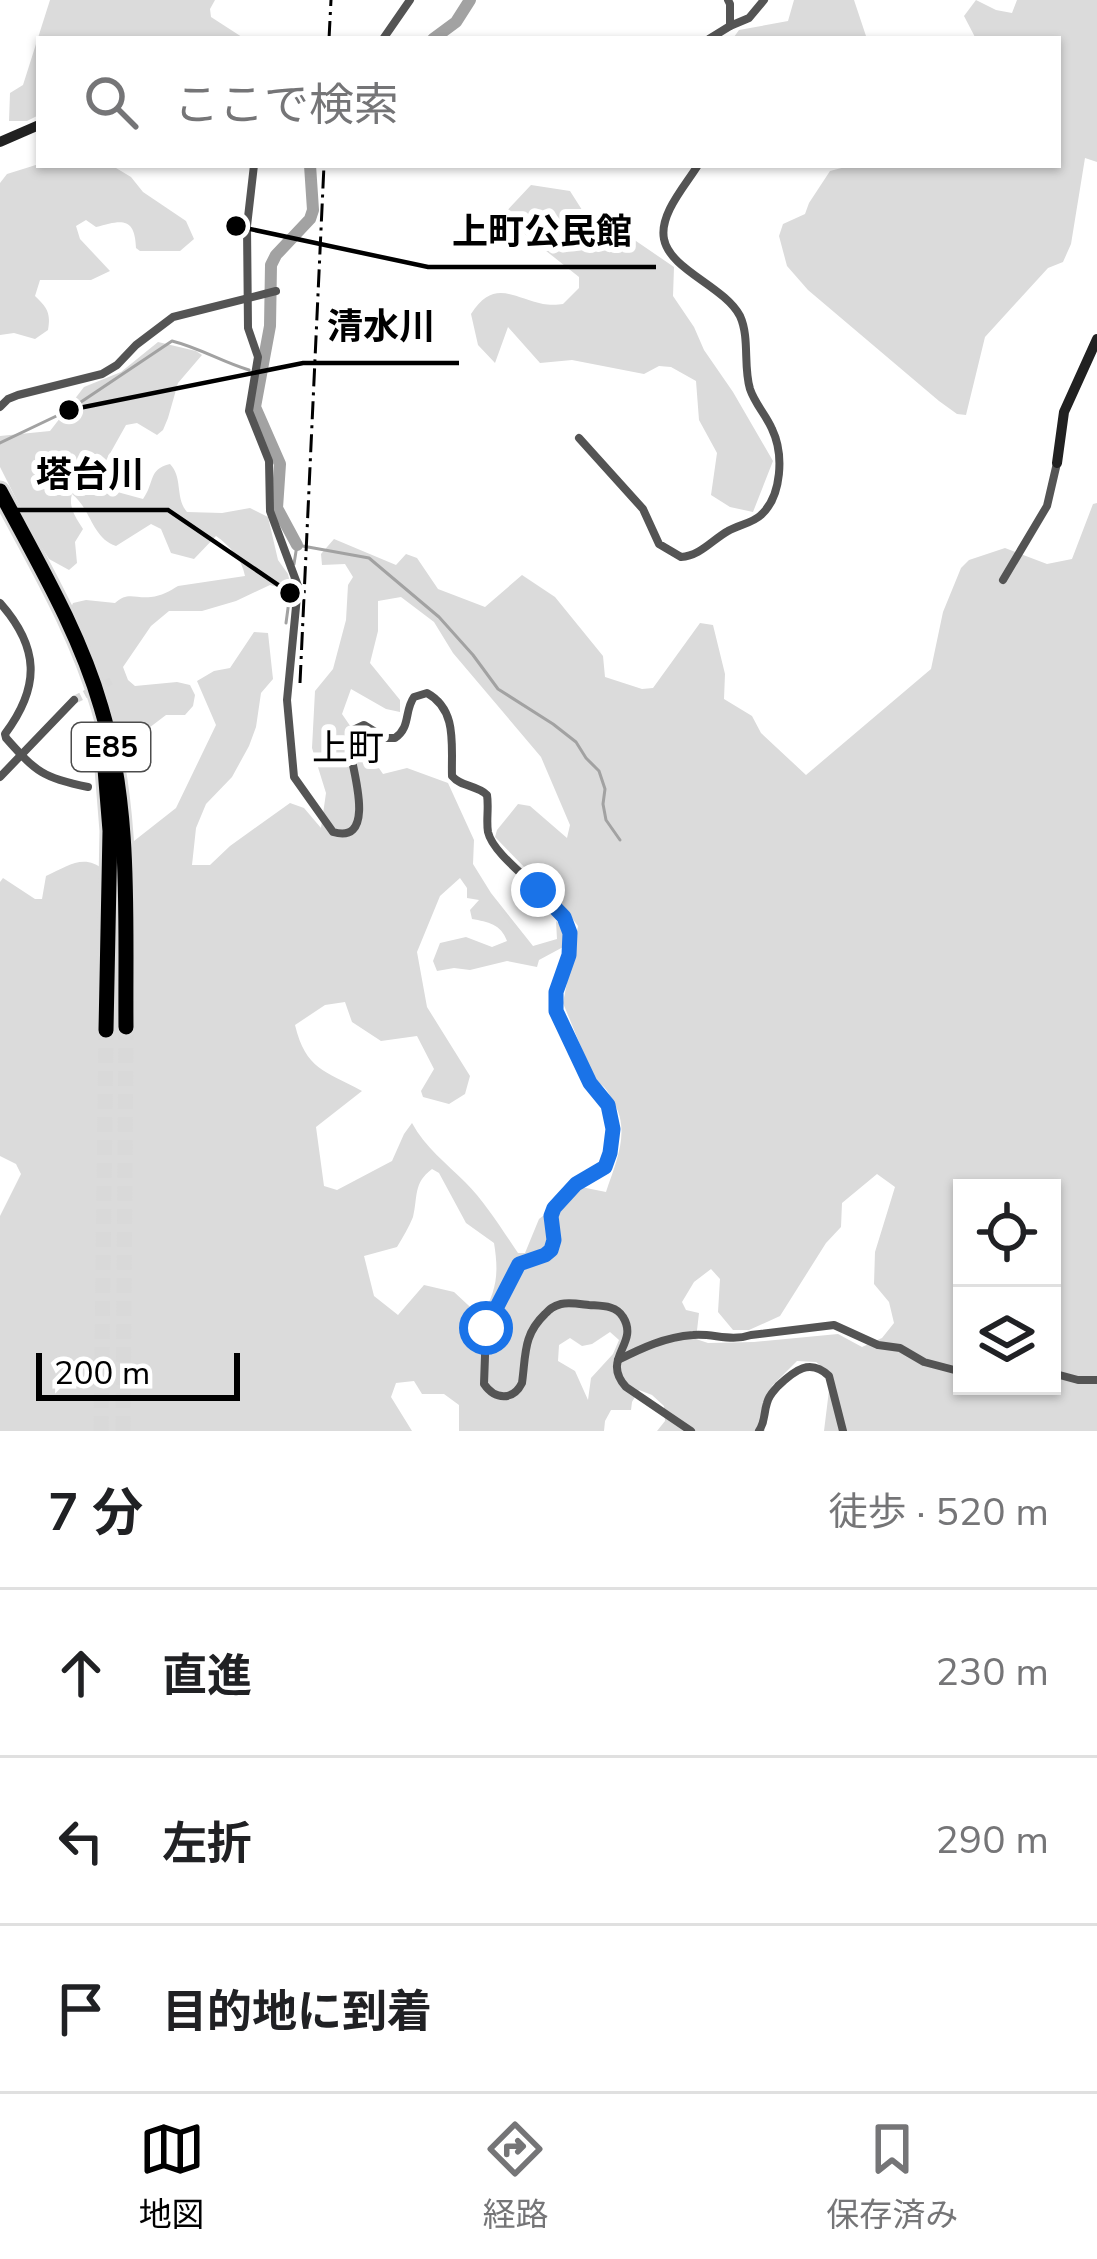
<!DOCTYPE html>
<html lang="ja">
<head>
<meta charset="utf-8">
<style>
  :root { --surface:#fff; --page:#f2f2f2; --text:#202124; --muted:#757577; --line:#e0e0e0; --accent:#000 }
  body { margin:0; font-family:"Nunito Sans","Noto Sans JP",sans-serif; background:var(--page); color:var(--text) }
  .controls { position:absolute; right:36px; bottom:36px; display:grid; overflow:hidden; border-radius:0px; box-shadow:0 3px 9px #0004 }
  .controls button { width:108px; height:108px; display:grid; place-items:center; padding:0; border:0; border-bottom:3px solid var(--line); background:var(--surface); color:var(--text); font:60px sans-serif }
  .scale { position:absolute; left:36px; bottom:30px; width:204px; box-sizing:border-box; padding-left:12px; border:6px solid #000; border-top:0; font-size:33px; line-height:42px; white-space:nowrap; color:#000; -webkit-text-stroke:9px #fff; paint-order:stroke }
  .stop { position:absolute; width:36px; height:36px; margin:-27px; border:9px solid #1a73e8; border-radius:50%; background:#fff }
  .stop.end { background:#1a73e8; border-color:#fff; box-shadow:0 3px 12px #0008 }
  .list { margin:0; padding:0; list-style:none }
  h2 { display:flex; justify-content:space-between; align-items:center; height:156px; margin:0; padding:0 48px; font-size:51px }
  h2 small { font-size:39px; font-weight:400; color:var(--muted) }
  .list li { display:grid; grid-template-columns:78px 1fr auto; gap:36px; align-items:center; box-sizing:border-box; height:168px; padding:0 48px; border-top:3px solid var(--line) }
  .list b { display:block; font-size:45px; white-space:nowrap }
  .list em { font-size:39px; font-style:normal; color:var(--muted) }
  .icon { flex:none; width:66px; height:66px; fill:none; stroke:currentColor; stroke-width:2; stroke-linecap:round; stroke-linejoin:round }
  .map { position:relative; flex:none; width:1097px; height:1431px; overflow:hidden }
  .search { position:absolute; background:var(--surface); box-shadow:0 3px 9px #0004; left:36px; right:36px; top:36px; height:132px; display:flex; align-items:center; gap:30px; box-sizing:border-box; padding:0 42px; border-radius:0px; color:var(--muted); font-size:45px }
  .sheet { height:660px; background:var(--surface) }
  nav { display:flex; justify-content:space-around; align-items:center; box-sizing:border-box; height:168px; border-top:3px solid var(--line); background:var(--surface); font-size:33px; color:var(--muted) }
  nav a { display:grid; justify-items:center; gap:6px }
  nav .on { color:var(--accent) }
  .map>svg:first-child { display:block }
  .green { fill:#dbdbdb; fill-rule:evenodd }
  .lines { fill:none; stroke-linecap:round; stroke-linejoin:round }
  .stream { stroke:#a2a2a2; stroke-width:3 }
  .river { stroke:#a2a2a2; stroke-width:12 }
  .street-tunnel { stroke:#d9d9d9; stroke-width:8; stroke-dasharray:8 4; stroke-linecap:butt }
  .highway-tunnel { stroke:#d9d9d9; stroke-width:15; stroke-dasharray:15 8; stroke-linecap:butt }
  .highway-casing { stroke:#dbdbdb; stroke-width:21 }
  .street { stroke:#545454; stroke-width:8 }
  .secondary { stroke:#212121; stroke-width:10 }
  .highway { stroke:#000; stroke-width:15 }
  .rail { stroke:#000; stroke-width:3; stroke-dasharray:18 6 3 6; stroke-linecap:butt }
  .route { stroke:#1a73e8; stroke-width:15 }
  .labels { text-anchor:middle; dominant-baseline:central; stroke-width:12; stroke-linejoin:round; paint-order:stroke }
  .shield { fill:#fff; stroke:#4c4c4c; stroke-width:3 }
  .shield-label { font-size:30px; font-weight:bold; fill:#000 }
  .neighbourhood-label { font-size:36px; fill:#000; stroke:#fff }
  .leader { fill:none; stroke:#000; stroke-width:4.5 }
  .callout-dot { fill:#000; stroke:#fff; stroke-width:4.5 }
  .callout-label { font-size:36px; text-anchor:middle; font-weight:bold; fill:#000; stroke:#fff; stroke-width:12; stroke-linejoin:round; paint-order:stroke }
</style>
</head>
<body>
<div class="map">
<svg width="1097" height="1431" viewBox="0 0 1097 1431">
  <rect width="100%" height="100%" fill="#fff"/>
  <g class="green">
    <polygon points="50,0 215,0 210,9 211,17 245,39 39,39 39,115 27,121 9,121 10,93 23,85"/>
    <polygon points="794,0 854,0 867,39 737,39 734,37 739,30 788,21"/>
    <polygon points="976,0 996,10 1012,13 1017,0 1097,0 1097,162 1085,158 1071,244 1063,262 1048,268 985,337 966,415 957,414 939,401 808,290 787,266 779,236 783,224 805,214 809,203 830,171 853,165 1058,165 1058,39 976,39 964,16"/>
    <path d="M 39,164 L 111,165 L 131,177 L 143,192 L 186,221 L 194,239 L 180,251 L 140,251 L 136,248 C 135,216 121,220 96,227 L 86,220 L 76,226 L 80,239 L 110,271 L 91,280 L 40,280 L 35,296 C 47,308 51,312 48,330 L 35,339 L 14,333 L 0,335 L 0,183 L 7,174 Z"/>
    <path d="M 531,185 L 570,191 L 598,235 L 617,228 L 674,267 L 673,296 L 694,327 L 704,350 L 733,392 L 773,461 L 753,512 L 730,507 L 711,495 L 717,453 L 699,420 L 696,381 L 671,367 L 659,366 L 644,374 L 572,360 L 540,363 L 508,327 L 495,363 L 478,345 L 471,314 C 494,278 513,298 543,304 C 548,305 558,305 563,304 L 579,288 L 579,277 L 502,216 Z"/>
    <path d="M 158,342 L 196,351 L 202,355 L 178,383 L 168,418 L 163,430 L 157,435 L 137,423 L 126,425 L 103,466 L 102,483 L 110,490 L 143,499 C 155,482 148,469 170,464 C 183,477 175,498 187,512 L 222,513 L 250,508 L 268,517 L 278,560 L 288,574 L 293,596 L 285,589 L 270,585 L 236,601 L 202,611 L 169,611 L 151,626 L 123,667 L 128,680 L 135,686 L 177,682 L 190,685 L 195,695 L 193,706 L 185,715 L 166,715 L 120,750 L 110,705 L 71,608 L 73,603 L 86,600 L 115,603 C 128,591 135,599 151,597 C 161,596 170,591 178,586 L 245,576 C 242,559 229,545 216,536 L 194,559 L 171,553 L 161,529 L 151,524 L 116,546 C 92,538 91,509 72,494 C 68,507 76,518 83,529 L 75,542 L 77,563 L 69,570 L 49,559 L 37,540 L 0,467 L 0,436 L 50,431 L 84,387 L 121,372 Z"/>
    <path d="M 1097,503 L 1097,1431 L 824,1431 L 831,1374 L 816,1362 L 797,1361 L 772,1386 L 761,1423 L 765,1431 L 657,1431 L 665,1421 L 664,1406 L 652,1395 L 639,1390 L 632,1402 L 631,1410 L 611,1410 L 605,1421 L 604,1431 L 459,1431 L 459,1405 L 444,1394 L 422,1394 L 414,1381 L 396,1383 L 391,1397 L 412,1431 L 0,1431 L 0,1216 L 21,1174 L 16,1164 L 0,1156 L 0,882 L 3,878 L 35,899 L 42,899 L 46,876 C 68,866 84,853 104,870 L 98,1031 L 130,1029 L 134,841 L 176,808 L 216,725 L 197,681 L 214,671 L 230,668 L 254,632 L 268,633 L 273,679 L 261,693 L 256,727 L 249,746 L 232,777 L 206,804 L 196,828 L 192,865 L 210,865 L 230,846 L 290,803 L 304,808 L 321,828 L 326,793 L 312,748 L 315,691 L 333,669 L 346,620 L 348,585 L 353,577 L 345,564 L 322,565 L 321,554 L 334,539 L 396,565 L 406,554 L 417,558 L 438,589 L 485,607 L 522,575 L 555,597 L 603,656 L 605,677 L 642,689 L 653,688 L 700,623 L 713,625 L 725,674 L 724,699 L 752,716 L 761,733 L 806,775 L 931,669 L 943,612 L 961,568 L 969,560 L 1005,548 L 1047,564 L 1072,559 L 1093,504 ZM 401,597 L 434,622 L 453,653 L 541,757 L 570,825 L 567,838 L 530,806 L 518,804 L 497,830 L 495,837 L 529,872 L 551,890 L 578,926 L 563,1003 L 595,1081 C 606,1086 608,1092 614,1103 C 631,1132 615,1164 606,1192 L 581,1187 L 539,1219 L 525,1253 L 518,1253 C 501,1228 485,1202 465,1182 C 446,1163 425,1147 412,1123 L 404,1134 L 392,1161 L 337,1190 L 324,1186 L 316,1127 L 362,1091 C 324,1070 306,1070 295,1025 L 325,1005 L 345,1002 L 352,1022 L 381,1041 L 417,1036 L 434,1069 L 421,1091 L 423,1097 L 449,1104 L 465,1094 L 470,1076 L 427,1007 L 417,952 L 440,896 L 460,878 L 467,888 L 467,898 L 479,900 L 470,910 L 472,919 C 488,922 501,924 507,941 L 492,947 L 466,937 L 440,943 L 433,961 L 437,971 L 454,968 L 470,970 L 507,961 L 537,967 L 539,960 L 565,946 L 566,930 L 556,921 L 557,939 L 533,946 L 491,893 L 473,864 L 474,840 L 448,783 L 407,768 L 383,774 L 342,714 L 351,689 L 386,709 L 400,712 L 400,700 L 370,663 L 378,631 L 378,601 ZM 432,1169 L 439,1173 L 466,1223 L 494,1243 C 499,1273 497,1291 481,1317 L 454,1292 L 424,1285 L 398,1315 L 374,1296 L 364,1256 L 397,1247 C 403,1237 409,1227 413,1217 C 418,1197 413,1183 432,1169 ZM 877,1174 L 895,1187 L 875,1252 L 874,1284 L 889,1302 L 894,1323 L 882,1338 L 862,1347 L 838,1334 L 754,1342 L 708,1343 L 696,1339 L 699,1313 L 686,1310 L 682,1302 L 694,1282 L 711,1269 L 720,1279 L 718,1312 L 733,1330 L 749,1330 L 780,1316 L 826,1243 L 841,1227 L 842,1203 ZM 962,1188 L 1052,1188 L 1052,1386 L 962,1386 ZM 610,1332 L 619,1340 L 613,1354 L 591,1378 L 588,1400 L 575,1371 L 558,1361 L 559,1345 L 570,1338 L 582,1346 L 592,1344 Z"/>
  </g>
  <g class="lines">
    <g class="stream">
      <path d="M 0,443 L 69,410 L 172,341 C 200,348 222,362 249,370"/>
      <polyline points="294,564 297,545 369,558 439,617 473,655 498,689 553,724 576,742 586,758 599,771 605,789 603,804 606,820 620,840"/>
      <polyline points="286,623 292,579"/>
    </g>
    <g class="river">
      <polyline points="433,39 456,22 470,0"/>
      <polyline points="297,545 277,508 280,464 255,407 270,326 271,265 276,255 310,219 313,210 310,165"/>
    </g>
    <polyline class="street-tunnel" points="74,700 111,681"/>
    <g class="highway-tunnel">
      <polyline points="101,1431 106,1030"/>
      <polyline points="123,1431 126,1027"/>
    </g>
    <defs>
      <g id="highway">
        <path d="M 0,491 C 37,561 79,631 101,707 C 132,810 125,921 126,1027"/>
        <polyline points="105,769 110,831 106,1030"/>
      </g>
    </defs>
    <use href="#highway" class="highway-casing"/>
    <g class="street">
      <polyline points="730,26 749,18 764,0"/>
      <polyline points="383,39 410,0"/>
      <polyline points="709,39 730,26 730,4 728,0"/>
      <path d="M 254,165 L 247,226 L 248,328 L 258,357 L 249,411 L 269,461 L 270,511 L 298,586 L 287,700 L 294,777 L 333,832 C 379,846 351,763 348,742 L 351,731 L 364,725 L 385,738 L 395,738 C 411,727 404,711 414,697 L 427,693 C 458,710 451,746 452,776 C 461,787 477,785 487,795 C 489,807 486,821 488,832 C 494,859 553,894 566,922 C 582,953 546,981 557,1011 C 562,1027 583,1072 592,1086 C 602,1100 612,1108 613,1126 C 615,1179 593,1166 565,1196 C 562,1199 554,1206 553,1210 C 548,1220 555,1235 553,1246 L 545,1255 L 519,1263 L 486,1328 L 484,1384 C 495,1400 513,1401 522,1383 C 526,1354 523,1335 545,1314 C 550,1309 553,1306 561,1304 C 569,1302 580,1304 589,1305 C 601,1306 616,1305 623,1317 C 640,1344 600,1358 626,1387 L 691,1431"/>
      <polyline points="0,407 8,399 18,395 102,374 117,365 136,345 173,317 276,291"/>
      <path d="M 579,438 L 643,509 L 659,544 L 681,557 C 700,556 712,540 728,531 C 738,525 753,523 761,515 C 782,496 784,454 772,429 C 766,415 755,404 750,389 C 743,366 750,338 740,316 C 724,286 670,270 664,239 C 659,214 686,185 698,165"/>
      <polyline points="1003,580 1047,506 1057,463"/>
      <path d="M 0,603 C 39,647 41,686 5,734 L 6,738 C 36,772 43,778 88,787"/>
      <polyline points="0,777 74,700"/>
      <path d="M 618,1360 C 642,1348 665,1337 693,1335 C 713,1333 730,1342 751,1335 L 834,1325 L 878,1345 L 900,1348 L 924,1362 L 962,1372"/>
      <polyline points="1052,1373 1078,1380 1097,1380"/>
      <path d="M 759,1431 C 766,1420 763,1415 767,1403 C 769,1395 773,1392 778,1386 C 795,1370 810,1358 829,1376 L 843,1431"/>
    </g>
    <g class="secondary">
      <polyline points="0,142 39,125"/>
      <polyline points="1057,463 1064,412 1097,339"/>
    </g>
    <use href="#highway" class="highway"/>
    <g class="rail">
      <polyline points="329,39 331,0"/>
      <polyline points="300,683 324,165"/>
    </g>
  </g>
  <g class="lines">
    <polyline class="route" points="486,1328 519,1264 545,1255 551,1250 554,1240 551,1216 554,1208 576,1184 605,1167 610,1153 613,1129 608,1105 590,1083 556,1011 556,992 569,955 570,933 564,917 538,890"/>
  </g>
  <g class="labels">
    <rect class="shield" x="72" y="723" width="78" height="48" rx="9"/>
    <g class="shield-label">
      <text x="111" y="747">E85</text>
    </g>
    <g class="neighbourhood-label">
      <text x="348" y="748">上町</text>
    </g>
  </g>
  <path class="leader" d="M236 226L428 267H656M69 410L303 363H459M290 593L168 510H12"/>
  <g class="callout-dot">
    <circle cx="236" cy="226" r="12"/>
    <circle cx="69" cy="410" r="12"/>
    <circle cx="290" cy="593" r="12"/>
  </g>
  <g class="callout-label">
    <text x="542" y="244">上町公民館</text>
    <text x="381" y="339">清水川</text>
    <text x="90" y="487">塔台川</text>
  </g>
</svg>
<div class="controls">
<button><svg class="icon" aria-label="locate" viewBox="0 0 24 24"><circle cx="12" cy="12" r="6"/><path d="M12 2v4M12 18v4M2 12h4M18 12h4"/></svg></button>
<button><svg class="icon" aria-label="layers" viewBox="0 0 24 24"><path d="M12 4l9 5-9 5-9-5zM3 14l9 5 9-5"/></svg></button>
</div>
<div class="scale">200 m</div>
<div class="stop" style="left:486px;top:1328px"></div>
<div class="stop end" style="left:538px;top:890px"></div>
<div class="search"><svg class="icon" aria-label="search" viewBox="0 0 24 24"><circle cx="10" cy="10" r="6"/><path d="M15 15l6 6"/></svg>ここで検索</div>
</div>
<section class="sheet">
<h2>7 分<small>徒歩 · 520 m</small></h2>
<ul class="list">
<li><svg class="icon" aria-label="ahead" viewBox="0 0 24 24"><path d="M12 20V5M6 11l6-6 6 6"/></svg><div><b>直進</b></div><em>230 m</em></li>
<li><svg class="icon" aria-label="left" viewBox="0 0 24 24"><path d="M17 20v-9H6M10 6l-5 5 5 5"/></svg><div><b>左折</b></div><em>290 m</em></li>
<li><svg class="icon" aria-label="arrive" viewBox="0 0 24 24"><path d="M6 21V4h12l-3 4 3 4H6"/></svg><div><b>目的地に到着</b></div></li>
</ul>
</section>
<nav>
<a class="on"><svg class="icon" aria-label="map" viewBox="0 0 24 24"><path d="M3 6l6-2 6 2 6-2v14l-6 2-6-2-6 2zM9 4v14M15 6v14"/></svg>地図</a>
<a><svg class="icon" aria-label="directions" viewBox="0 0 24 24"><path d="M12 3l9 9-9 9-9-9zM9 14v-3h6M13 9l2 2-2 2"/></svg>経路</a>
<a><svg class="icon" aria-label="saved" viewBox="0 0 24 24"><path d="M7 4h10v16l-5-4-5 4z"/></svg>保存済み</a>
</nav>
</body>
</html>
